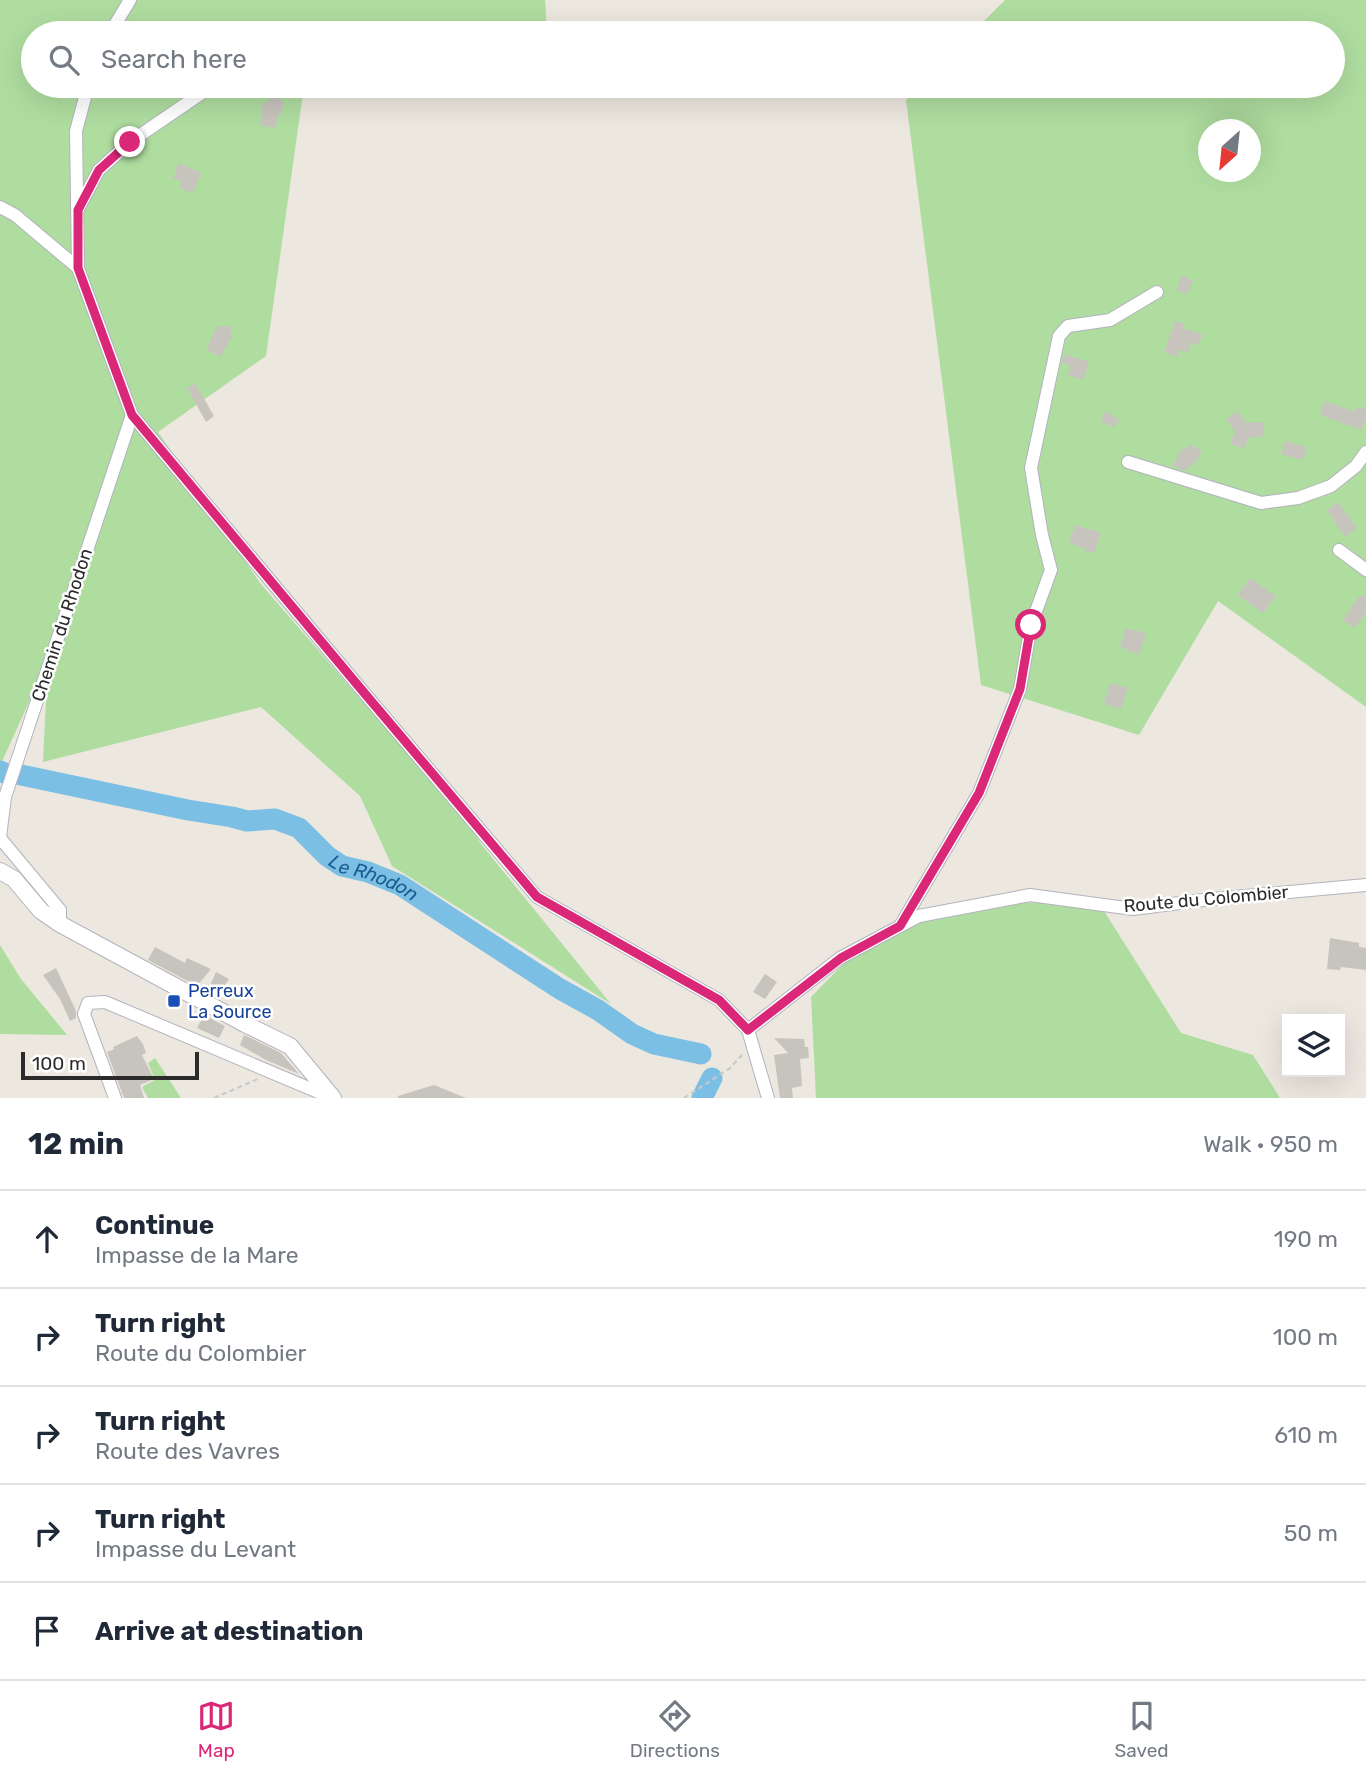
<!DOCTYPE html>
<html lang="en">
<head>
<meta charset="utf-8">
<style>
  :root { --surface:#fff; --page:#f6f6f7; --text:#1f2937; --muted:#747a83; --line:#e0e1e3; --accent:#db2777 }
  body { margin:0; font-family:Rubik,sans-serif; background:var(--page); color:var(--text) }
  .controls { position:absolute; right:21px; bottom:21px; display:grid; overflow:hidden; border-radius:0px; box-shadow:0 7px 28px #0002 }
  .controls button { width:63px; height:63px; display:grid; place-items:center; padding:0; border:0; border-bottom:2px solid var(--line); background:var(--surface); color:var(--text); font:35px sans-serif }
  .compass { position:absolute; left:1198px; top:119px; width:63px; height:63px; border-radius:50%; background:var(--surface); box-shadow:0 7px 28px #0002; rotate:207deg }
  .scale { position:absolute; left:21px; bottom:18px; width:178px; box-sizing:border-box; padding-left:7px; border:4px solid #2b2b2b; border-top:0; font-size:19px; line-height:24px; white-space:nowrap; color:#2b2b2b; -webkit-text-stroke:5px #fff; paint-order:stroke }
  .stop { position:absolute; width:21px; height:21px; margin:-16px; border:5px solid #db2777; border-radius:50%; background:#fff }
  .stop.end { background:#db2777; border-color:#fff; box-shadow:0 2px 7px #0008 }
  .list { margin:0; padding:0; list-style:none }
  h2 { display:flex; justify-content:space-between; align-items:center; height:91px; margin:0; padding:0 28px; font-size:30px }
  h2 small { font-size:23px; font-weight:400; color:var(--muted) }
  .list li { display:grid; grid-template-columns:46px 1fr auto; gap:21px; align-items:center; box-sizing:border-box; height:98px; padding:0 28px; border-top:2px solid var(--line) }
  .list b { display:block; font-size:26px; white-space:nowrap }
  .list p { margin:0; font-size:23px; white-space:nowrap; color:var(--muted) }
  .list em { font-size:23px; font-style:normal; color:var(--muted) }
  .icon { flex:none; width:38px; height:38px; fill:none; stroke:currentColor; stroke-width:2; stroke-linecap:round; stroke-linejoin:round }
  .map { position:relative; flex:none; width:1366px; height:1098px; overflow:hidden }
  .search { position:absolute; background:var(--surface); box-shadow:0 7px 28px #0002; left:21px; right:21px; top:21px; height:77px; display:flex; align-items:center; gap:18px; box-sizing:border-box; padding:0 24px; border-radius:38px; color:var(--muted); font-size:26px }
  .sheet { height:581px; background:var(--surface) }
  nav { display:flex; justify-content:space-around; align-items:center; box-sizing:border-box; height:98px; border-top:2px solid var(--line); background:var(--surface); font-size:19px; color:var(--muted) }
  nav a { display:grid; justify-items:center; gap:4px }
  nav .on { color:var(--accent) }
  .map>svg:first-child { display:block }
  .green { fill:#afdda0; fill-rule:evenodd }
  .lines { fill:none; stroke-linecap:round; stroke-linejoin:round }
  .river { stroke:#7bbfe5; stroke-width:21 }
  .building { fill:#c7c4be }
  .minor-casing { stroke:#b2b3bd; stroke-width:14 }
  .secondary-casing { stroke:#b2b3bd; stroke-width:18 }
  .path { stroke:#c8c8c8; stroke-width:2; stroke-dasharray:5 3.5; stroke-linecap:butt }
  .minor { stroke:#fff; stroke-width:12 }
  .secondary { stroke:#fff; stroke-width:16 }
  .route { stroke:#db2777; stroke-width:9 }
  .transit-dot { fill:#1a4fb4; stroke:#fff; stroke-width:2.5 }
  .labels { text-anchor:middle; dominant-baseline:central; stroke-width:5; stroke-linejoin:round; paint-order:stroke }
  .street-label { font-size:18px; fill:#2b2b2b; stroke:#fff }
  .transit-label { font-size:18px; fill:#164399; stroke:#fff; text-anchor:start }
  .water-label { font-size:19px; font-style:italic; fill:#195d91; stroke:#fff }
</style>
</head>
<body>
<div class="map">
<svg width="1366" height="1098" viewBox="0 0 1366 1098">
  <rect width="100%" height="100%" fill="#ece7df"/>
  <g class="green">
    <polygon points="0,0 545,0 547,31 528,33 33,33 33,86 304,86 266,356 158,432 260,583 473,829 481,844 611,1004 392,866 360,796 261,707 43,762 48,660 0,766"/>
    <path d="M 1005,0 L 1366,0 L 1366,707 L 1218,601 L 1139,735 L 981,685 L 906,100 L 920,86 L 1333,86 L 1333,33 L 972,33 ZM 1208,130 L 1250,130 L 1250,172 L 1208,172 Z"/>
    <polygon points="973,900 1063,904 1104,911 1181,1033 1253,1055 1280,1098 816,1098 811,997 856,951"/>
    <polygon points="0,945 21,979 67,1035 0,1034"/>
    <polygon points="155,1058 181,1098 148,1098 142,1087 155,1080 148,1063"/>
  </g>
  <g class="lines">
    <g class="river">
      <polyline points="0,771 4,773"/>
      <path id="s1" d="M 21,775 L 188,810 L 232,817 L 247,821 L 275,819 L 299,828 L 327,856 L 342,866 L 368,872 L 400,885 L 560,989 L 598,1010 L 632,1034 L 654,1044 L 701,1054"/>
      <polyline points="702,1098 712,1078"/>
    </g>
  </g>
  <g class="building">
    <polygon points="270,94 280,96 280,100 284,101 281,115 278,114 276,128 260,126 263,102 268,103"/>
    <polygon points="179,163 201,173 193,193 180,188 182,182 173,178"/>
    <polygon points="1182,275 1193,281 1187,294 1176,290"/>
    <polygon points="1175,321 1184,324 1183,328 1202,334 1199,345 1192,342 1188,352 1179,350 1177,357 1164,352"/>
    <polygon points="230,325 232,337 220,357 206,349 217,327"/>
    <polygon points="1064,354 1089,362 1083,380 1068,375 1070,366 1062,363"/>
    <polygon points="195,383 214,416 206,422 187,388"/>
    <polygon points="1325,401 1356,412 1357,406 1366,409 1366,417 1361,430 1320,415"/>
    <polygon points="1105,411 1119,419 1114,428 1101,421"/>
    <polygon points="1237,411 1247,423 1263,422 1264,436 1248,438 1244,449 1230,443 1235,432 1226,420"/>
    <polygon points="1285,441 1307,447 1303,460 1281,454"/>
    <polygon points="1189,444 1202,451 1193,466 1190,465 1186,471 1172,466 1183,448 1186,449"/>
    <polygon points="1338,502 1357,528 1345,537 1327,510"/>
    <polygon points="1075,525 1101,533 1094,553 1085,552 1086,549 1069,543"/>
    <polygon points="1250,578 1276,596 1263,613 1238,595"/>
    <polygon points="1360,595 1366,599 1366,612 1355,628 1343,620"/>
    <polygon points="1126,628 1146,633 1139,655 1120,647"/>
    <polygon points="1110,683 1128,688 1121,709 1104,704"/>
    <polygon points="1330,938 1359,943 1359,947 1366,948 1366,970 1341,967 1340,970 1327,969"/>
    <polygon points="155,947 185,963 187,958 211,969 197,986 148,960"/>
    <polygon points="56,968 76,1011 76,1018 70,1021 60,999 43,975"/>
    <polygon points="216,972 229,979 218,995 208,990"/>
    <polygon points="765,974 777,982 765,999 753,992"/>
    <polygon points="204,1015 225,1026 219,1038 197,1028"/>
    <polygon points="244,1035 281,1053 299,1074 266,1060 240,1045"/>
    <polygon points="137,1036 143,1044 146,1053 142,1055 154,1079 140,1085 144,1098 124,1098 107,1052 114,1049 113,1047"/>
    <polygon points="774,1038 804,1039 805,1047 808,1047 809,1058 800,1059 802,1086 792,1088 793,1098 780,1098 774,1055 788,1053"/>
    <polygon points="434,1085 466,1098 398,1098 398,1096"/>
  </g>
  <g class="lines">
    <defs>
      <g id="minor">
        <polyline points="110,33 130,0"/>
        <polyline points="88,86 76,131 78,268 132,415 366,695 537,897 719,1000 748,1030 768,1098"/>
        <polyline points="0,207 15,215 78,268"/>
        <polyline points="78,209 99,170 130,142 212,86"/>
        <polyline points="1128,462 1261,503 1298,498 1331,486 1356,466 1366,452"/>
        <polyline points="1339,550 1366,570"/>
        <polyline points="0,837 5,797 132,415"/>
        <polyline points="0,838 60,910 60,924"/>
        <polyline points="900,926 979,793 1020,689 1031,625 1051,570 1042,535 1031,468 1059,336 1068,326 1110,320 1157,292"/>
        <polyline points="748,1030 840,958 919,916 1030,895 1133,909 1203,900 1366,885"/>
        <polyline points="115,1098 84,1014 88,1003 105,1002 330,1097"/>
      </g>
      <polyline id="secondary" points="0,871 14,879 41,911 60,924 245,1024 290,1046 333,1098"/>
    </defs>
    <use href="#minor" class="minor-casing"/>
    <use href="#secondary" class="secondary-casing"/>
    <g class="path">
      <polyline points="214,1098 258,1079"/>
      <polyline points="684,1098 730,1068 742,1055"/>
    </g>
    <use href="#minor" class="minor"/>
    <use href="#secondary" class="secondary"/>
  </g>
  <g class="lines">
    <polyline class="route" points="130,142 99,170 78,210 78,268 132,415 366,695 537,897 719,1000 748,1030 841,958 900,926 979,793 1020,689 1031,625"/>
  </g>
  <rect class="transit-dot" x="167" y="994" width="14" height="14" rx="3.5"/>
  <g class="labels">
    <g class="street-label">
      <text transform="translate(62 625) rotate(-72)">Chemin du Rhodon</text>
      <text transform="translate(1206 899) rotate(-5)">Route du Colombier</text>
    </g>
    <g class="transit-label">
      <text x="188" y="991">Perreux<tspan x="188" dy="21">La Source</tspan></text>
    </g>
    <g class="water-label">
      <text stroke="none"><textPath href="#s1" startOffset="376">Le Rhodon</textPath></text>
    </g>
  </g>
</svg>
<div class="controls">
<button><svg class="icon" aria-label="layers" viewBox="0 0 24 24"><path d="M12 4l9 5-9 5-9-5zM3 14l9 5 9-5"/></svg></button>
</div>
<svg class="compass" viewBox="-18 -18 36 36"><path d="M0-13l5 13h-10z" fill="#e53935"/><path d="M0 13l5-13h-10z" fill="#747a83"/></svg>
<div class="scale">100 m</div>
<div class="stop" style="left:1031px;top:625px"></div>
<div class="stop end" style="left:130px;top:142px"></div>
<div class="search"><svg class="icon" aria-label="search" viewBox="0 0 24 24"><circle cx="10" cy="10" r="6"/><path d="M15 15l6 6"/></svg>Search here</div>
</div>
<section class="sheet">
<h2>12 min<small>Walk · 950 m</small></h2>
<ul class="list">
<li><svg class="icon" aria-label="ahead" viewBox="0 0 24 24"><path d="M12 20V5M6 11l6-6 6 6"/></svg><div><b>Continue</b><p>Impasse de la Mare</p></div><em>190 m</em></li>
<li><svg class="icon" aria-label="right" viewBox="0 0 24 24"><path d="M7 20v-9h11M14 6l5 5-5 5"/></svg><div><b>Turn right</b><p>Route du Colombier</p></div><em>100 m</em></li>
<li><svg class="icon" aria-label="right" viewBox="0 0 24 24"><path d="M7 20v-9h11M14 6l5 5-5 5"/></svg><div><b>Turn right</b><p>Route des Vavres</p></div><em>610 m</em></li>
<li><svg class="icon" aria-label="right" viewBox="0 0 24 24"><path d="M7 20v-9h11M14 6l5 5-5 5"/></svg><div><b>Turn right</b><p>Impasse du Levant</p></div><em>50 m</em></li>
<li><svg class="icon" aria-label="arrive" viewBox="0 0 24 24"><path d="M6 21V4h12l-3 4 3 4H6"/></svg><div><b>Arrive at destination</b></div></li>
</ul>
</section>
<nav>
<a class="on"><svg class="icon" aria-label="map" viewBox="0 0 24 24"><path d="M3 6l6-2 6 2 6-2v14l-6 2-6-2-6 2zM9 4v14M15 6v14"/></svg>Map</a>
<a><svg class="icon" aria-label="directions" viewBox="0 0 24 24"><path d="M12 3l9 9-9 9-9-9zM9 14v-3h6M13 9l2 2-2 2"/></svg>Directions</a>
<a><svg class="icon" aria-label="saved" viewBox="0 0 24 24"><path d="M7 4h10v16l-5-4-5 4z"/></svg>Saved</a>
</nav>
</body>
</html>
